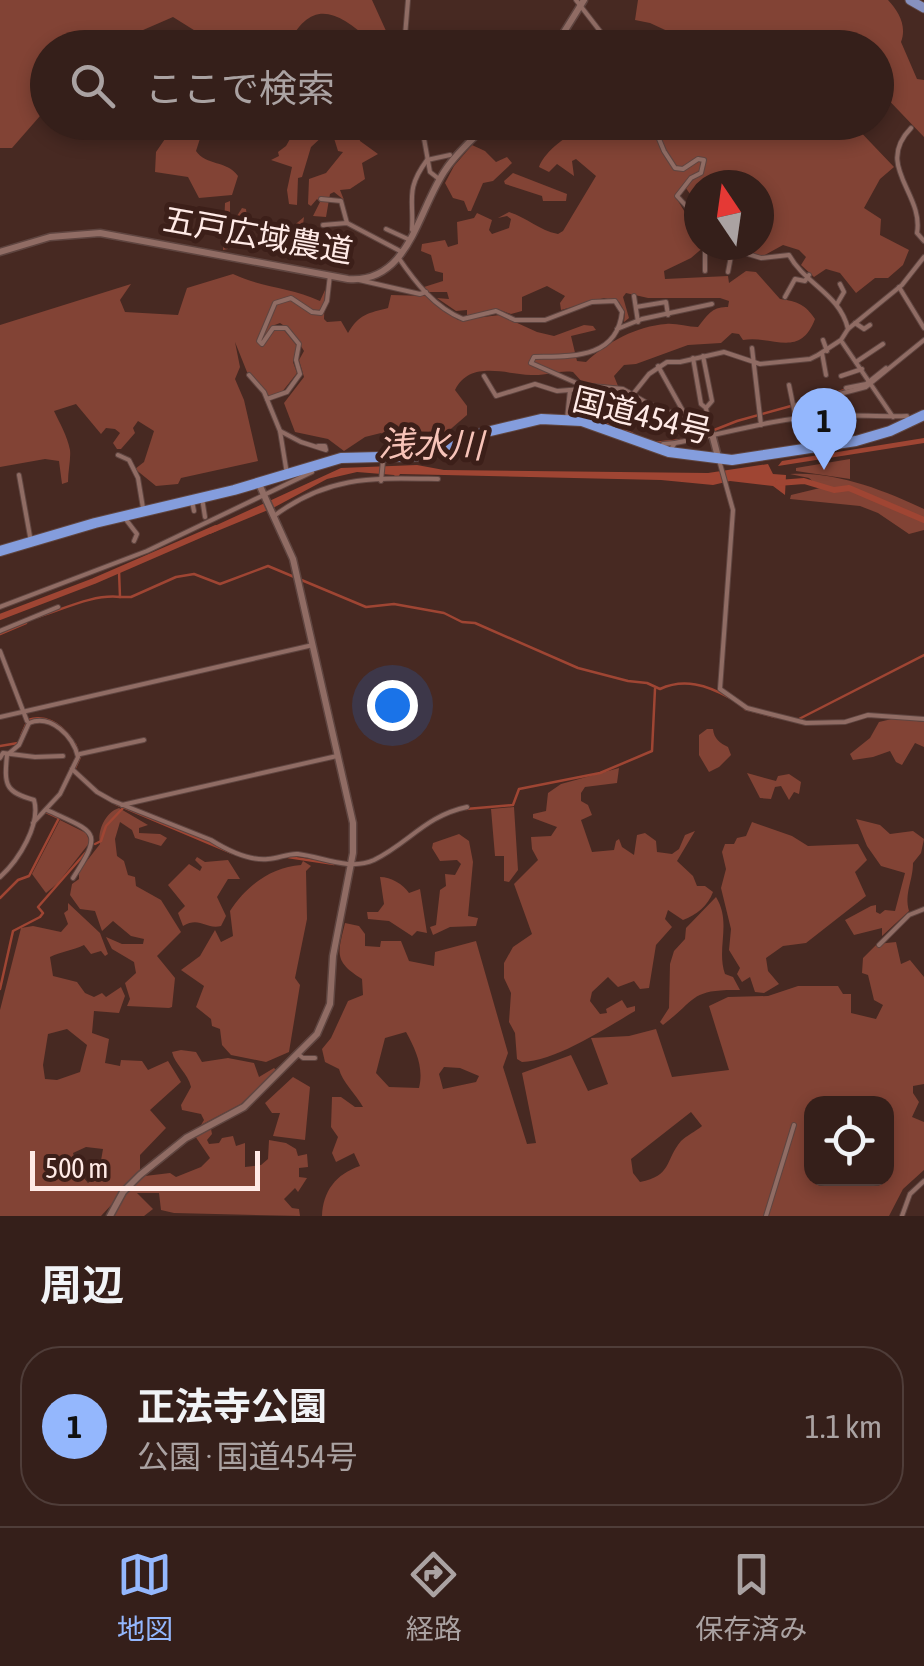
<!DOCTYPE html>
<html lang="ja">
<head>
<meta charset="utf-8">
<style>
  :root { --surface:#351f1a; --page:#402c27; --text:#f1f3f6; --muted:#aaa2a2; --line:#4f3d39; --accent:#94b7fd }
  body { margin:0; font-family:"Asap Condensed","Noto Sans JP",sans-serif; background:var(--page); color:var(--text) }
  .controls { position:absolute; right:30px; bottom:30px; display:grid; overflow:hidden; border-radius:20px; box-shadow:0 5px 15px #0003 }
  .controls button { width:90px; height:90px; display:grid; place-items:center; padding:0; border:0; border-bottom:2px solid var(--line); background:var(--surface); color:var(--text); font:50px sans-serif }
  .compass { position:absolute; left:684px; top:170px; width:90px; height:90px; border-radius:50%; background:var(--surface); box-shadow:0 5px 15px #0003; rotate:347deg }
  .scale { position:absolute; left:30px; bottom:25px; width:230px; box-sizing:border-box; padding-left:10px; border:5px solid #ffeae6; border-top:0; font-size:28px; line-height:35px; white-space:nowrap; color:#ffeae6; -webkit-text-stroke:8px #3c1f19; paint-order:stroke }
  .you { position:absolute; left:392px; top:705px; width:35px; height:35px; margin:-25px; border:8px solid #fff; border-radius:50%; background:#1a73e8; box-shadow:0 0 0 15px #1a73e833 }
  .badge { display:grid; place-items:center; width:65px; height:65px; border-radius:50%; background:var(--accent); color:#111; font-size:32px; font-weight:700 }
  .pin { position:absolute; translate:-50% -82px; filter:drop-shadow(0 2px 5px #0008) }
  .pin::after { content:''; position:absolute; top:52px; width:35px; height:30px; background:inherit; clip-path:polygon(0 0,100% 0,50% 100%) }
  .list { margin:0; padding:0; list-style:none }
  h2 { display:flex; justify-content:space-between; align-items:center; height:130px; margin:0; padding:0 40px; font-size:42px }
  h2 small { font-size:32px; font-weight:400; color:var(--muted) }
  .list li { display:grid; grid-template-columns:65px 1fr auto; gap:30px; align-items:center; box-sizing:border-box; height:160px; margin:0 20px 20px; padding:0 20px; border:2px solid var(--line); border-radius:40px }
  .list b { display:block; font-size:38px; white-space:nowrap }
  .list p { margin:0; font-size:32px; white-space:nowrap; color:var(--muted) }
  .list em { font-size:32px; font-style:normal; color:var(--muted) }
  .icon { flex:none; width:55px; height:55px; fill:none; stroke:currentColor; stroke-width:2; stroke-linecap:round; stroke-linejoin:round }
  .map { position:relative; flex:none; width:924px; height:1216px; overflow:hidden }
  .search { position:absolute; background:var(--surface); box-shadow:0 5px 15px #0003; left:30px; right:30px; top:30px; height:110px; display:flex; align-items:center; gap:25px; box-sizing:border-box; padding:0 35px; border-radius:55px; color:var(--muted); font-size:38px }
  .sheet { height:310px; background:var(--surface) }
  nav { display:flex; justify-content:space-around; align-items:center; box-sizing:border-box; height:140px; border-top:2px solid var(--line); background:var(--surface); font-size:28px; color:var(--muted) }
  nav a { display:grid; justify-items:center; gap:5px }
  nav .on { color:var(--accent) }
  .map>svg:first-child { display:block }
  .green { fill:#824335; fill-rule:evenodd }
  .water { fill:#9f4533 }
  .lines { fill:none; stroke-linecap:round; stroke-linejoin:round }
  .stream { stroke:#9f4533; stroke-width:2.5 }
  .river { stroke:#9f4533; stroke-width:6 }
  .minor-casing { stroke:#5f4540; stroke-width:6 }
  .tertiary-casing { stroke:#5f4540; stroke-width:9 }
  .primary-casing { stroke:#5f4540; stroke-width:11 }
  .trunk-casing { stroke:#5f4540; stroke-width:12 }
  .minor { stroke:#906c64; stroke-width:4 }
  .tertiary { stroke:#906c64; stroke-width:6 }
  .primary { stroke:#8791bf; stroke-width:9 }
  .trunk { stroke:#849ddd; stroke-width:10 }
  .labels { text-anchor:middle; dominant-baseline:central; stroke-width:10; stroke-linejoin:round; paint-order:stroke }
  .street-label { font-size:32px; fill:#ffeae6; stroke:#3c1f19 }
  .water-label { font-size:35px; font-style:italic; fill:#f7c3b8; stroke:#3c1f19 }
</style>
</head>
<body>
<div class="map">
<svg width="924" height="1216" viewBox="0 0 924 1216">
  <rect width="100%" height="100%" fill="#472922"/>
  <g class="green">
    <path d="M 0,0 L 372,0 L 387,33 L 379,41 L 371,42 C 335,7 309,0 287,47 L 215,47 L 213,42 L 173,17 L 127,37 L 123,47 L 48,48 L 47,108 L 12,148 L 0,148 Z"/>
    <path d="M 638,0 L 888,0 C 899,12 907,26 901,42 L 917,79 L 924,80 L 924,137 L 878,89 L 888,81 L 877,69 L 876,48 L 675,47 L 678,45 L 676,35 L 650,23 L 635,20 Z"/>
    <path d="M 176,123 L 205,123 L 196,151 C 206,166 227,160 238,176 L 232,195 L 199,198 L 188,177 L 155,172 L 156,152 Z"/>
    <polygon points="299,123 349,123 351,126 357,126 360,141 378,154 362,163 365,179 350,189 340,190 344,200 334,192 330,194 326,217 313,216 320,202 317,199 311,206 308,204 309,179 326,173 343,152 338,151 333,135 324,135 311,147 302,177 298,178 297,205 289,204 287,190 292,167 271,160 279,156 278,152 286,146"/>
    <path d="M 579,123 L 852,123 L 894,167 L 880,179 L 864,208 L 881,219 L 880,235 L 909,250 L 903,265 L 888,278 L 875,278 L 856,293 L 840,273 L 826,269 L 814,277 L 801,265 L 806,257 L 799,250 L 783,245 L 763,256 L 749,253 L 748,245 L 759,245 L 759,185 L 699,185 L 699,206 L 685,187 L 675,196 L 699,235 L 699,245 L 705,246 L 691,258 L 664,271 L 665,279 L 728,276 L 729,283 L 746,271 L 756,272 L 780,299 C 797,301 806,305 815,319 C 800,359 773,335 743,340 L 739,334 L 732,333 L 721,343 L 688,345 L 636,364 L 624,365 L 614,376 L 618,386 L 583,383 L 573,372 C 559,370 546,376 531,375 C 505,374 470,360 455,390 L 467,406 L 467,415 L 438,440 L 412,443 L 408,452 L 393,452 L 391,448 L 394,441 L 381,433 L 365,437 L 344,451 L 328,439 L 295,432 L 284,403 L 304,377 L 299,360 L 304,351 L 292,331 L 280,323 L 272,326 L 266,335 L 275,329 L 283,329 L 297,346 L 293,362 L 297,373 L 282,392 L 270,397 L 247,372 L 235,342 L 240,367 L 235,379 L 244,400 L 258,461 L 181,478 L 178,484 L 156,486 L 135,469 L 144,462 L 154,431 L 138,421 L 133,428 L 135,433 L 121,449 L 117,449 L 113,443 L 120,433 L 115,429 L 106,428 L 101,434 L 76,404 L 54,411 C 60,424 67,435 70,450 C 71,459 68,471 68,482 L 62,484 L 59,461 L 45,459 L 0,467 L 0,325 L 131,284 L 120,300 L 125,312 L 178,315 L 187,288 L 233,274 C 262,288 290,287 320,301 L 325,290 L 324,319 L 327,322 L 341,321 L 348,333 C 359,314 369,313 388,308 L 391,295 L 426,296 L 458,320 L 500,315 L 537,332 L 554,336 L 584,325 L 593,326 L 596,330 L 571,336 L 577,361 L 586,362 C 607,342 637,326 666,324 C 676,323 687,327 698,327 C 707,315 713,306 728,307 L 729,301 L 720,298 L 648,298 L 626,293 L 623,297 L 629,318 L 624,322 L 625,312 L 619,302 L 604,298 L 561,310 L 560,303 L 565,296 L 547,286 L 522,297 L 522,311 L 511,314 L 497,309 L 467,316 L 467,310 L 456,311 L 437,298 L 449,299 L 447,292 L 429,292 L 424,287 L 443,281 L 443,273 L 435,271 L 431,255 L 421,251 L 422,244 L 445,240 L 448,247 L 458,244 L 457,222 L 474,218 L 477,213 L 492,220 L 489,230 L 492,234 L 509,228 L 511,219 L 507,216 L 498,218 L 509,212 C 528,218 538,230 558,234 L 563,231 L 596,176 L 576,159 L 572,161 L 574,176 L 557,164 L 549,172 L 539,167 C 543,155 563,136 576,134 Z"/>
    <polygon points="472,145 485,151 496,162 507,157 512,163 493,181 483,183 471,211 468,211 464,201 453,198 445,183 454,166"/>
    <polygon points="513,173 567,194 566,201 543,201 542,196 505,184 504,181"/>
    <polygon points="230,201 230,215 237,216 242,208 246,209 247,217 291,228 304,217 303,225 311,228 313,238 261,227 230,230 228,249 223,250 225,203"/>
    <polygon points="850,459 850,479 796,471 796,468"/>
    <path d="M 790,474 C 835,471 884,490 924,509 L 924,530 L 909,534 L 878,513 L 860,506 L 790,499 L 791,495 L 820,488 L 809,478 Z"/>
    <polygon points="896,718 924,722 924,747 915,743 902,765 896,762 890,751 873,757 853,760 850,754 870,738 879,722"/>
    <path d="M 707,729 L 713,729 C 714,739 720,743 728,747 L 731,755 L 719,767 L 709,772 L 699,755 L 699,735 Z"/>
    <path d="M 619,768 L 617,783 L 585,787 L 581,793 L 581,801 L 588,805 L 592,815 L 581,820 L 592,852 L 614,850 L 616,841 L 619,839 L 622,847 L 634,855 L 637,835 L 645,833 L 656,841 L 657,852 L 672,854 L 679,849 L 685,835 L 695,831 L 677,861 L 693,876 L 697,886 L 705,886 L 713,892 C 708,906 696,915 683,920 L 668,910 L 665,919 L 672,927 L 656,945 L 649,988 L 640,989 L 634,981 L 618,987 L 608,977 L 592,992 L 590,1001 L 600,1014 L 607,1013 L 606,1009 L 622,1000 L 627,1008 L 635,1006 L 635,1011 C 606,1028 556,1061 522,1062 L 517,1059 L 515,1033 L 509,1022 L 511,993 L 504,978 L 504,963 L 513,947 L 532,934 L 514,884 L 538,860 L 532,849 L 531,837 L 551,836 L 557,827 L 533,818 L 533,814 L 546,811 L 548,793 L 561,784 Z"/>
    <polygon points="747,773 776,781 778,776 789,774 801,782 799,794 794,792 789,800 781,786 775,787 771,799 760,798"/>
    <polygon points="514,807 518,870 509,882 504,881 504,856 495,856 491,809"/>
    <path d="M 119,808 L 148,825 L 139,828 L 139,833 L 160,834 L 167,838 L 161,846 L 135,838 L 132,830 L 120,822 L 115,839 L 117,856 L 124,861 L 128,875 L 135,877 L 136,886 L 161,900 L 181,932 L 157,956 L 175,978 L 172,1007 L 169,1008 L 127,1006 L 130,999 L 125,983 L 136,973 L 134,962 L 112,949 L 106,937 L 122,944 L 143,944 L 144,939 L 131,936 L 113,921 L 102,931 L 95,911 L 80,909 L 70,895 L 72,884 L 79,879 L 79,871 L 100,844 C 97,830 106,812 119,808 Z"/>
    <path d="M 856,819 L 880,825 L 890,834 L 913,831 L 924,839 L 921,853 L 913,863 C 913,881 904,893 909,911 L 882,936 L 882,928 L 854,935 L 845,920 L 871,906 L 876,905 L 876,912 L 880,914 L 885,910 L 895,911 L 905,873 L 881,866 L 867,846 Z"/>
    <polygon points="60,820 86,833 90,842 58,883 46,893 32,874"/>
    <polygon points="752,822 792,836 808,846 858,844 867,860 855,872 866,896 806,943 783,946 766,958 768,971 779,984 764,993 755,992 750,977 742,982 737,974 740,968 729,950 731,929 721,888 726,869 722,852 725,844 734,844 737,838 746,836"/>
    <polygon points="459,834 469,841 473,862 468,916 478,918 476,926 450,927 433,935 430,927 436,925 440,890 446,886 445,874 455,875 461,864 457,860 440,861 432,848 433,843"/>
    <path d="M 197,857 L 205,862 L 228,860 L 240,879 L 228,879 L 217,897 L 226,916 L 221,926 C 206,930 200,916 183,926 L 178,913 L 185,906 L 168,885 L 189,864 L 200,871 L 202,867 L 195,860 Z"/>
    <path d="M 303,861 L 311,866 L 306,871 L 307,919 L 295,978 L 300,985 L 289,1052 L 266,1062 L 231,1055 L 222,1045 L 220,1029 L 212,1026 L 211,1019 L 196,1007 L 204,986 L 181,970 L 200,956 L 215,930 L 221,942 L 233,936 L 230,911 C 246,886 271,867 301,865 Z"/>
    <path d="M 380,877 C 391,877 403,884 409,893 L 420,889 L 427,933 L 417,931 L 412,936 L 389,921 L 368,919 L 367,912 L 378,912 L 384,904 Z"/>
    <path d="M 716,897 C 732,923 716,948 725,974 L 733,977 L 740,990 C 690,989 697,999 663,1025 L 660,1022 L 669,1008 L 670,964 L 674,951 L 685,939 L 686,928 Z"/>
    <path d="M 68,903 L 100,933 L 108,954 L 105,956 L 101,951 L 91,954 L 84,945 C 72,951 62,951 50,957 L 53,976 L 77,982 L 85,993 L 94,997 L 102,993 L 106,997 L 121,987 L 125,996 L 119,1013 L 94,1011 L 92,1033 L 109,1039 L 105,1063 L 120,1066 L 121,1060 L 142,1061 L 148,1070 L 168,1061 L 181,1082 L 150,1110 L 166,1128 L 140,1155 L 140,1169 L 145,1176 L 170,1173 L 176,1177 L 201,1167 L 210,1158 L 195,1136 L 211,1129 L 212,1134 L 207,1140 L 209,1144 L 219,1143 L 222,1138 L 233,1136 L 236,1146 L 245,1143 L 245,1167 L 261,1165 L 268,1159 L 269,1140 L 286,1143 L 296,1149 L 298,1156 L 307,1154 L 308,1167 L 299,1168 L 299,1177 L 307,1178 L 298,1192 L 295,1188 L 284,1199 L 292,1208 L 299,1209 L 300,1216 L 174,1213 L 161,1210 L 159,1193 L 137,1193 L 153,1209 L 144,1216 L 114,1216 L 118,1205 L 113,1203 L 101,1216 L 0,1216 L 0,1010 L 21,928 L 33,926 L 61,932 L 68,924 L 64,913 L 68,910 ZM 67,1029 L 87,1045 L 80,1072 L 57,1080 L 45,1079 L 43,1065 L 48,1034 ZM 86,1147 L 103,1149 L 99,1172 L 88,1183 L 78,1171 L 73,1153 Z"/>
    <path d="M 345,923 L 359,926 L 365,934 L 365,946 L 380,947 L 381,941 L 401,941 L 409,961 L 434,966 L 435,952 L 476,941 L 508,1053 L 503,1067 L 527,1144 L 536,1143 L 522,1073 L 571,1055 L 588,1091 L 608,1084 L 591,1038 L 629,1036 L 656,1029 L 672,1077 L 729,1070 L 709,1006 L 728,997 L 768,996 L 798,986 L 838,986 L 843,994 L 851,994 L 851,1013 L 876,1019 L 883,1005 L 874,1000 L 868,975 L 862,973 L 863,958 L 877,944 L 896,942 L 901,964 L 910,960 L 924,977 L 924,1084 L 913,1086 L 913,1093 L 919,1102 L 912,1117 L 924,1122 L 924,1170 L 903,1189 L 889,1216 L 322,1216 C 323,1191 336,1174 360,1166 L 354,1153 L 336,1162 L 332,1153 L 338,1137 L 331,1127 L 332,1097 L 341,1097 L 355,1107 L 363,1107 C 356,1094 342,1082 339,1069 L 325,1062 L 322,1049 L 331,1038 L 348,1001 L 363,995 L 362,979 C 333,961 338,953 345,923 ZM 406,1032 C 416,1050 424,1068 419,1088 L 389,1087 L 376,1073 L 385,1038 ZM 444,1067 L 460,1068 L 479,1076 L 476,1082 L 443,1089 L 439,1074 ZM 812,1104 L 886,1104 L 886,1178 L 812,1178 ZM 691,1112 L 702,1126 C 696,1131 686,1136 681,1141 C 665,1160 672,1176 640,1182 L 633,1173 L 631,1159 Z"/>
    <path d="M 181,1050 L 196,1052 L 202,1062 L 228,1058 L 254,1063 L 259,1077 L 274,1068 L 277,1071 L 241,1104 L 201,1125 L 204,1120 L 201,1114 L 182,1110 L 181,1105 L 191,1087 C 188,1073 175,1065 172,1052 Z"/>
    <polygon points="293,1077 310,1087 305,1140 273,1136 280,1113 272,1113 265,1103"/>
  </g>
  <g class="water">
    <polygon points="924,438 924,443 778,466 782,461"/>
    <polygon points="768,464 773,474 786,475 785,495 773,486 730,481 713,485 661,480 400,474 397,479 394,475 357,472 327,479 273,508 210,534 208,529 341,468 417,465 444,470 708,473"/>
  </g>
  <g class="lines">
    <g class="stream">
      <polyline points="822,397 848,389"/>
      <polyline points="550,415 597,418 633,434"/>
      <polyline points="699,436 737,421 791,406"/>
      <polyline points="654,443 681,440"/>
      <path d="M 120,597 L 131,597 L 176,577 L 194,574 L 220,584 L 268,566 L 366,607 L 394,604 L 444,613 L 462,622 L 475,623 L 578,668 L 628,681 L 647,683 L 660,689 C 684,678 707,685 730,698"/>
      <path d="M 38,617 C 64,609 93,594 120,597 L 119,571"/>
      <polyline points="0,634 26,623"/>
      <polyline points="745,709 775,717"/>
      <polyline points="797,720 924,655"/>
      <path d="M 21,736 L 28,720 C 45,714 60,724 70,737"/>
      <polyline points="0,746 18,743"/>
      <polyline points="75,768 80,757 75,744"/>
      <polyline points="116,804 232,853"/>
      <polyline points="466,809 513,805 519,789 600,773 652,751 655,689"/>
      <polyline points="95,844 101,841 106,826 123,808"/>
      <polyline points="288,857 334,864"/>
      <polyline points="0,898 18,880 29,876 59,818 46,812"/>
      <polyline points="0,989 13,931 40,917 43,913 38,907 87,851"/>
    </g>
    <g class="river">
      <polyline points="778,483 804,481 834,490 849,488 924,520"/>
      <polyline points="0,617 94,581 216,528"/>
    </g>
    <defs>
      <g id="minor">
        <polyline points="576,0 613,48"/>
        <polyline points="404,48 408,0"/>
        <polyline points="421,122 430,172 439,179"/>
        <polyline points="652,122 664,151 675,168 683,169 698,159 704,160 701,173 691,178 677,196 699,220"/>
        <path d="M 911,128 C 874,166 924,193 917,233 L 924,241"/>
        <polyline points="321,199 341,201 347,223"/>
        <polyline points="323,225 347,223 402,252"/>
        <polyline points="386,229 410,240"/>
        <path d="M 412,230 C 414,199 405,190 427,160 L 450,155"/>
        <path d="M 398,257 C 415,282 434,307 463,319 L 496,311 L 515,320 L 545,320 L 592,302 L 615,301 L 622,312 C 617,360 569,356 534,357 L 531,363 L 581,385 L 623,389 L 649,404 L 709,427 L 711,432"/>
        <path d="M 705,271 L 705,250 L 718,245 L 761,258 L 789,255 C 805,284 840,294 848,329"/>
        <polyline points="728,272 732,251"/>
        <polyline points="359,280 420,294 426,292"/>
        <polyline points="899,287 924,328"/>
        <polyline points="634,296 638,322"/>
        <polyline points="785,297 795,279 805,281 809,275"/>
        <polyline points="837,304 844,292 840,284"/>
        <polyline points="636,307 666,302 668,315"/>
        <polyline points="855,323 864,329 870,325"/>
        <polyline points="617,329 642,319 712,304"/>
        <polyline points="823,340 827,351"/>
        <polyline points="842,342 893,417"/>
        <polyline points="752,348 761,425"/>
        <polyline points="822,353 826,375"/>
        <polyline points="703,356 712,401 706,408 709,427"/>
        <polyline points="693,358 701,404 706,408"/>
        <polyline points="856,362 883,344"/>
        <polyline points="658,366 683,411 682,415"/>
        <polyline points="249,375 264,392 280,431 287,474"/>
        <polyline points="484,376 496,396 535,384 557,391 595,388"/>
        <polyline points="841,376 862,369"/>
        <polyline points="789,385 796,419"/>
        <polyline points="846,388 866,384 886,368"/>
        <polyline points="633,394 649,374 667,362 680,362 724,352 760,364 810,359 818,355 841,340 848,329 902,285 924,257"/>
        <polyline points="267,399 287,392 300,374 296,360 299,344 286,328 273,328 262,344 259,341 275,303 291,298 312,312 321,313 327,301 330,275"/>
        <polyline points="625,406 628,392"/>
        <polyline points="794,406 866,387 924,340"/>
        <polyline points="567,419 570,390"/>
        <polyline points="582,419 584,405 602,399 603,388"/>
        <polyline points="280,431 301,442 326,450 325,446 318,446"/>
        <polyline points="663,444 675,443"/>
        <path d="M 669,452 L 675,443 C 724,434 771,419 821,416 C 849,414 878,417 907,416"/>
        <polyline points="118,455 129,460 138,478 143,508"/>
        <polyline points="719,460 733,510 720,689 747,708 806,723 845,722 868,715 924,719"/>
        <polyline points="19,475 31,542"/>
        <polyline points="381,481 383,461"/>
        <polyline points="202,498 205,517"/>
        <polyline points="192,501 194,511"/>
        <path d="M 274,516 C 329,475 373,478 438,479"/>
        <polyline points="124,517 137,534 134,541"/>
        <polyline points="0,607 147,551 312,472"/>
        <polyline points="0,631 58,607"/>
        <polyline points="0,651 27,721"/>
        <polyline points="0,717 313,645"/>
        <path d="M 29,723 C 51,714 73,736 78,757 L 60,794 L 33,823"/>
        <polyline points="80,754 144,740"/>
        <polyline points="0,758 3,753 35,757 63,756"/>
        <path d="M 72,769 L 97,792 L 113,801 L 211,840 C 227,850 248,861 268,859 C 278,859 288,853 298,854 C 323,857 349,871 374,860 C 409,843 425,816 467,807"/>
        <polyline points="122,805 337,756"/>
        <path d="M 47,810 C 96,833 104,830 73,878"/>
        <path d="M 0,877 C 19,860 41,824 34,800 C 5,792 4,785 7,755 L 19,745 L 29,723"/>
        <polyline points="879,945 909,915 924,909"/>
        <polyline points="298,1054 303,1058 315,1058"/>
        <polyline points="766,1216 794,1125"/>
        <polyline points="902,1216 910,1194 924,1181"/>
      </g>
      <g id="tertiary">
        <polyline points="554,48 584,0"/>
        <path d="M 0,252 L 50,237 L 100,233 L 348,279 C 410,284 418,208 446,169 C 458,151 475,137 490,122"/>
        <polyline points="712,434 718,457"/>
        <polyline points="110,1216 123,1192 140,1175 186,1138 244,1107 317,1034 330,1004 333,956 353,853 353,823 293,559 259,484"/>
      </g>
      <polyline id="primary" points="910,0 924,8"/>
      <polyline id="trunk" points="0,551 95,523 234,490 341,458 419,456 478,434 541,419 582,421 669,452 732,460 856,441 890,431 924,415"/>
    </defs>
    <use href="#minor" class="minor-casing"/>
    <use href="#tertiary" class="tertiary-casing"/>
    <use href="#primary" class="primary-casing"/>
    <use href="#trunk" class="trunk-casing"/>
    <use href="#minor" class="minor"/>
    <use href="#tertiary" class="tertiary"/>
    <use href="#primary" class="primary"/>
    <use href="#trunk" class="trunk"/>
  </g>
  <g class="labels">
    <g class="street-label">
      <text transform="translate(258 235) rotate(10)">五戸広域農道</text>
      <text transform="translate(642 415) rotate(14)">国道454号</text>
    </g>
    <g class="water-label">
      <text transform="translate(431 444) rotate(1)">浅水川</text>
    </g>
  </g>
</svg>
<div class="controls">
<button><svg class="icon" aria-label="locate" viewBox="0 0 24 24"><circle cx="12" cy="12" r="6"/><path d="M12 2v4M12 18v4M2 12h4M18 12h4"/></svg></button>
</div>
<svg class="compass" viewBox="-18 -18 36 36"><path d="M0-13l5 13h-10z" fill="#e53935"/><path d="M0 13l5-13h-10z" fill="#aaa2a2"/></svg>
<div class="scale">500 m</div>
<div class="you"></div>
<div class="pin badge" style="left:824px;top:470px">1</div>
<div class="search"><svg class="icon" aria-label="search" viewBox="0 0 24 24"><circle cx="10" cy="10" r="6"/><path d="M15 15l6 6"/></svg>ここで検索</div>
</div>
<section class="sheet">
<h2>周辺<small></small></h2>
<ul class="list">
<li><span class="badge">1</span><div><b>正法寺公園</b><p>公園 · 国道454号</p></div><em>1.1 km</em></li>
</ul>
</section>
<nav>
<a class="on"><svg class="icon" aria-label="map" viewBox="0 0 24 24"><path d="M3 6l6-2 6 2 6-2v14l-6 2-6-2-6 2zM9 4v14M15 6v14"/></svg>地図</a>
<a><svg class="icon" aria-label="directions" viewBox="0 0 24 24"><path d="M12 3l9 9-9 9-9-9zM9 14v-3h6M13 9l2 2-2 2"/></svg>経路</a>
<a><svg class="icon" aria-label="saved" viewBox="0 0 24 24"><path d="M7 4h10v16l-5-4-5 4z"/></svg>保存済み</a>
</nav>
</body>
</html>
